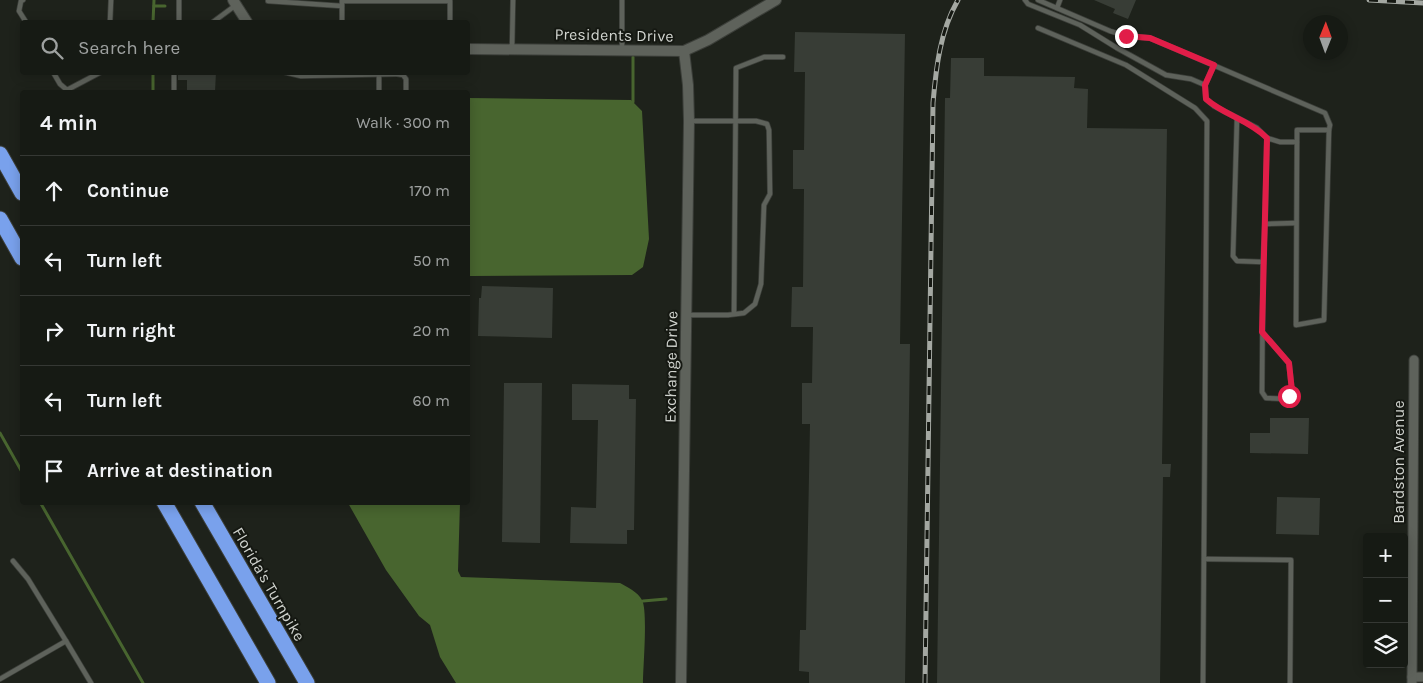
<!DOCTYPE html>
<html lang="en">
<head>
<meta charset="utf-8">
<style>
  :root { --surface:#161a14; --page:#1f231d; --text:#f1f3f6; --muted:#9ea1a0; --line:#353834 }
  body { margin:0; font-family:Karla,sans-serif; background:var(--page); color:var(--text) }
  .controls { position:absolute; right:15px; bottom:15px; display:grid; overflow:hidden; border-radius:5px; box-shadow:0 2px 12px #0003 }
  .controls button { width:45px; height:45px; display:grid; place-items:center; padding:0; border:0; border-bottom:1px solid var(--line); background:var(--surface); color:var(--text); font:25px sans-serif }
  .compass { position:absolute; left:1303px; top:15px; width:45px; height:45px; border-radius:50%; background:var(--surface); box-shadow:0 2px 12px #0003; rotate:1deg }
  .stop { position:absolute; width:15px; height:15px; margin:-11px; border:4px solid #e11d48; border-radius:50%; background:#fff }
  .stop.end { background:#e11d48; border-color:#fff; box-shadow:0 1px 5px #0008 }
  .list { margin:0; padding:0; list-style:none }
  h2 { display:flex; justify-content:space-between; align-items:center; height:65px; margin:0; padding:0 20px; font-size:21px }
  h2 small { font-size:16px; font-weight:400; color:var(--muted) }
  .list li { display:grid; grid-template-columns:32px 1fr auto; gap:15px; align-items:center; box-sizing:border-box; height:70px; padding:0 20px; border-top:1px solid var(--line) }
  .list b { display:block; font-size:19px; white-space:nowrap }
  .list em { font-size:16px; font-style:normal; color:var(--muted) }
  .icon { flex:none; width:28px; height:28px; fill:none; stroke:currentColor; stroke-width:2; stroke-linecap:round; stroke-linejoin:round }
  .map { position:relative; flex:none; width:1423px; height:683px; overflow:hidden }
  .search { position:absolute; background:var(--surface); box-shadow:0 2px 12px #0003; left:20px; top:20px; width:450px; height:55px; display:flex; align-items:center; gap:12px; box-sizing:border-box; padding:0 18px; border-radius:5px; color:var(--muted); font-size:19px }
  .panel { position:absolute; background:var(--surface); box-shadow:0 2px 12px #0003; left:20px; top:90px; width:450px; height:415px; border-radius:5px }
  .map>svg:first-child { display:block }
  .water { fill:#48652f }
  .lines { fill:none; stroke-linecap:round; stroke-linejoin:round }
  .stream { stroke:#48652f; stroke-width:3 }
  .building { fill:#383d36 }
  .service-casing { stroke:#3c3f3a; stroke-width:6 }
  .minor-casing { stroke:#3c3f3a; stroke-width:11 }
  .tertiary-casing { stroke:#3c3f3a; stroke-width:12 }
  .motorway-casing { stroke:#3c3f3a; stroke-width:17 }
  .service { stroke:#5e625b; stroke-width:4.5 }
  .minor { stroke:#5e625b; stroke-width:9 }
  .tertiary { stroke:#5e625b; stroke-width:10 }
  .motorway { stroke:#79a1ec; stroke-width:15 }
  .rail-casing { stroke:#a4a8a2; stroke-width:5 }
  .rail { stroke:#151812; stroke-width:3; stroke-dasharray:9; stroke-linecap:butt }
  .route { stroke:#e11d48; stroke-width:6 }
  .labels { text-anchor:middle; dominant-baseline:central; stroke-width:4; stroke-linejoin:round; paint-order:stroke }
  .street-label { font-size:16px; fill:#d0d3ce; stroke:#151812 }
</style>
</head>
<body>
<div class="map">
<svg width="1423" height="683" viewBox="0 0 1423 683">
  <rect width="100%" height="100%" fill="#1e221b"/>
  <g class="water">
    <polygon points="468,98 631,100 642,111 649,239 643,267 632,275 470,276 468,281"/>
    <path d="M 348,503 L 460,503 L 458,571 L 461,577 L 620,583 C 627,587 638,592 642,600 C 648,611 643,667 643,683 L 456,683 L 440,657 L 430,625 L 419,616 L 386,570 Z"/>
  </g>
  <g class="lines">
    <g class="stream">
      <polyline points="154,6 165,6"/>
      <polyline points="153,22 154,0"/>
      <polyline points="153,92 153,72"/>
      <polyline points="633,102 633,57"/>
      <polyline points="0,433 22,472"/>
      <polyline points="40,502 143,683"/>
      <polyline points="643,601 666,599"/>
    </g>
  </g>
  <g class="building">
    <polygon points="1094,0 1136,0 1128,19 1113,13 1115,9"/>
    <polygon points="795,32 905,34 900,344 910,344 905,683 809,683 809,672 799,671 800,630 806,630 810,424 802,424 802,383 812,383 813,327 791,327 792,287 803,287 804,189 793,189 793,150 804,150 805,72 794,72"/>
    <polygon points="951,58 984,58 984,76 1075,77 1074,88 1088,89 1087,128 1167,129 1162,464 1171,464 1170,477 1163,477 1160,683 937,683 945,98 950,98"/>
    <polygon points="178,72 216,72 215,92 187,92 187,80 178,80"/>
    <polygon points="482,286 553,288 552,338 478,336 479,298 481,298"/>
    <polygon points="504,383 542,383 540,543 502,542"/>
    <polygon points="572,384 629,385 629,399 636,399 634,530 627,530 627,544 570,543 571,507 596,508 598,420 572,420"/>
    <polygon points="1270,418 1309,418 1308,454 1250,453 1250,433 1270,433"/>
    <polygon points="1277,497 1320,498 1319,535 1276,534"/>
  </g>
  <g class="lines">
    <defs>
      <g id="service">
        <polyline points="23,0 21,1 19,11 26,22"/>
        <polyline points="1025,0 1028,4 1080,25 1117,48 1166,75 1191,79 1205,85"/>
        <polyline points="1038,0 1110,31 1126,36 1150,38 1325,113 1330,125 1329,130 1297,130 1297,142 1280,142 1267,138 1257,128 1214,106 1206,99 1205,85 1214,65"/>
        <polyline points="268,1 342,6"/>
        <polyline points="1057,8 1060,0"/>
        <polyline points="110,22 111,0"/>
        <polyline points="179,22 179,0"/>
        <polyline points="213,22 236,5"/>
        <polyline points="342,22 342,1 450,1 450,22"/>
        <polyline points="1038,28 1126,65 1195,108 1207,121 1203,683"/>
        <polyline points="512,49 513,0"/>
        <polyline points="622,50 622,0"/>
        <polyline points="53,72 60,84 67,90 101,72"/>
        <polyline points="284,72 301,76 397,74 397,72"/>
        <polyline points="397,74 403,75 406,79 406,92"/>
        <polyline points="174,92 174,72"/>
        <polyline points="379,92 379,75"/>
        <polyline points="1237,118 1233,256 1237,261 1263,262 1262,392 1266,398 1287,399 1292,391 1289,363 1262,332"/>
        <polyline points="1297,142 1296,325 1324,320 1329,130"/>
        <polyline points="1265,224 1267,138"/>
        <polyline points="1263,262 1265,224 1296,223"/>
        <polyline points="734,314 736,68 764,57 783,57"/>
        <polyline points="688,315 728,315 744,313 755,304 761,284 764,205 770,194 769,130 767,124 756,121 689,121"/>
        <polyline points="1204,559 1291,560 1290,683"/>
        <polyline points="66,641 91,683"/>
        <polyline points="0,679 66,641 28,579 13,561"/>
      </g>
      <g id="minor">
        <polyline points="1412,677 1423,677"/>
        <polyline points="1412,683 1414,360"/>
      </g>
      <g id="tertiary">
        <polyline points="233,0 247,22"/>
        <polyline points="468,49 684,51 708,40 776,0"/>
        <polyline points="681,683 689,121 688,85 684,51"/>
      </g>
      <g id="motorway">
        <polyline points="0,154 22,193"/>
        <polyline points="0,219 22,258"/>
        <polyline points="164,502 268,683"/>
        <polyline points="202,502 307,683"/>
      </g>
    </defs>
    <use href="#service" class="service-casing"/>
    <use href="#minor" class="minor-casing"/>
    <use href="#tertiary" class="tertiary-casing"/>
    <use href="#motorway" class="motorway-casing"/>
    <use href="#service" class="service"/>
    <use href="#minor" class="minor"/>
    <use href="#tertiary" class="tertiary"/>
    <use href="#motorway" class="motorway"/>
    <defs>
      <g id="rail">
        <polyline points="1369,0 1423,3"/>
        <path d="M 925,683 L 933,103 C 936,68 940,31 958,0"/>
      </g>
    </defs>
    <use href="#rail" class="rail-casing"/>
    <use href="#rail" class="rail"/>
  </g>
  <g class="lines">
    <path class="route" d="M 1126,36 L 1150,38 L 1214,65 L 1205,85 L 1206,99 C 1224,115 1249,120 1267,138 L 1262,332 L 1289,363 L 1292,391 L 1289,396"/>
  </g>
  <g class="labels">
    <g class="street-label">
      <text transform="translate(614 35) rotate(1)">Presidents Drive</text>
      <text transform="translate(671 367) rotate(-89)">Exchange Drive</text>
      <text transform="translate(1398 462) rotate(-90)">Bardston Avenue</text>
      <text transform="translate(269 584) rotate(60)">Florida's Turnpike</text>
    </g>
  </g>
</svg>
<div class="controls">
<button>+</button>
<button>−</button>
<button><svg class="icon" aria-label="layers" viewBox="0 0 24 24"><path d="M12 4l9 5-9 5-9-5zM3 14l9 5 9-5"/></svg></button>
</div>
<svg class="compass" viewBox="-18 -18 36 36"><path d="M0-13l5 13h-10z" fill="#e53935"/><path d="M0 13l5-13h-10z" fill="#9ea1a0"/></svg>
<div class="stop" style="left:1289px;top:396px"></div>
<div class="stop end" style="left:1126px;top:36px"></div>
<div class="search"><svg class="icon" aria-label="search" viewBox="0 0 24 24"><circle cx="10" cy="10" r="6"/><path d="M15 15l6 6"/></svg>Search here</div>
<section class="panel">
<h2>4 min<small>Walk · 300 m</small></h2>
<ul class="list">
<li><svg class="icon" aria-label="ahead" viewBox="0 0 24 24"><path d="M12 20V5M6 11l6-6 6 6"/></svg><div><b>Continue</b></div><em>170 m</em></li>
<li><svg class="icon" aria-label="left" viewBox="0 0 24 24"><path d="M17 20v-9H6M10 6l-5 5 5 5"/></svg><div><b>Turn left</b></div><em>50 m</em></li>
<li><svg class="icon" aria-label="right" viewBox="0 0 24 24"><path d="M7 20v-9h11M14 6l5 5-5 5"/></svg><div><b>Turn right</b></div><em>20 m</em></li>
<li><svg class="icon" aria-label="left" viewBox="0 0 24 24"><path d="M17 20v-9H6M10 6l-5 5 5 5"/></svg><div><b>Turn left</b></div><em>60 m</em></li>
<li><svg class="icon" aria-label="arrive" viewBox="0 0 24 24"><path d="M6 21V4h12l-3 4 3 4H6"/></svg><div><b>Arrive at destination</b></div></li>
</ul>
</section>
</div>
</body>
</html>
